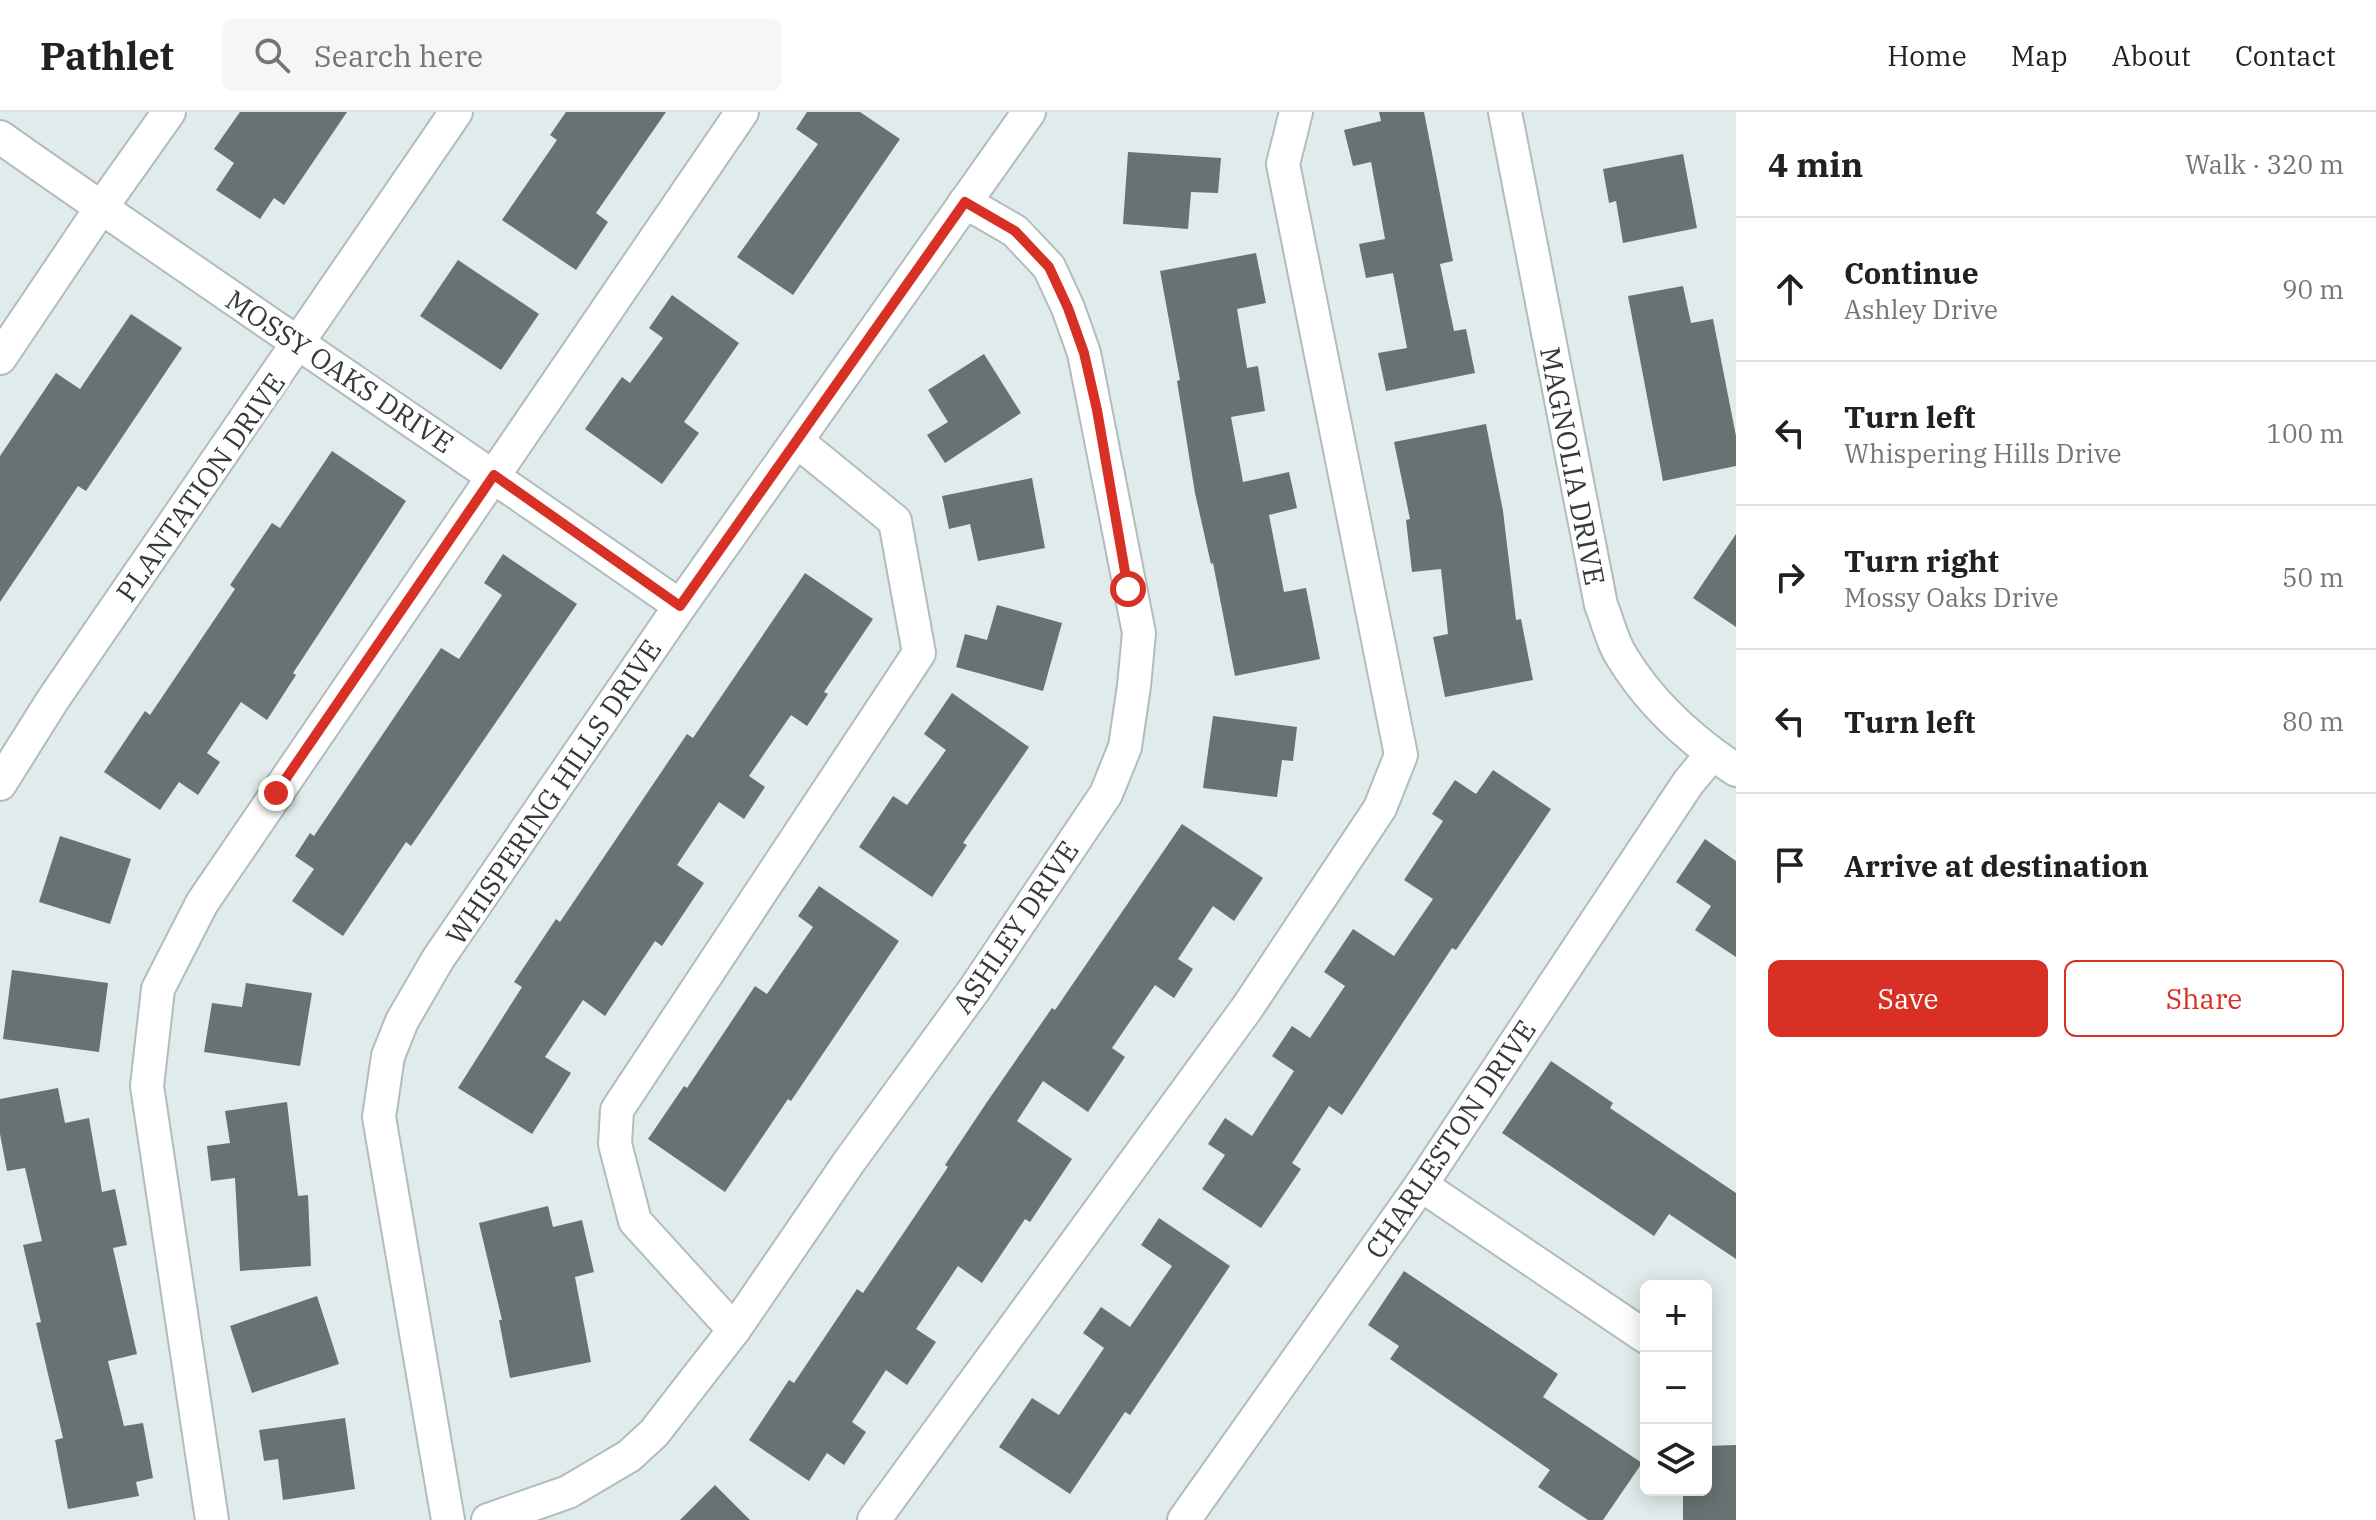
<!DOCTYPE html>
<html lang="en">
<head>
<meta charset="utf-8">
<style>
  :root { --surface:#fff; --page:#f6f6f6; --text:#202124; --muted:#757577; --line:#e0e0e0; --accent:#d93025 }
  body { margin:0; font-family:"IBM Plex Serif",serif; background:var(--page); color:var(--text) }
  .controls { position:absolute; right:24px; bottom:24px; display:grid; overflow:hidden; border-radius:12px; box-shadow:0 4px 20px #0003 }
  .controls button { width:72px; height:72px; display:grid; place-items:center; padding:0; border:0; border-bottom:2px solid var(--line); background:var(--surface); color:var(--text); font:40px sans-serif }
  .stop { position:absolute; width:24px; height:24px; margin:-18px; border:6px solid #d93025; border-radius:50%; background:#fff }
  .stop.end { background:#d93025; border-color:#fff; box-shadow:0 2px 8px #0008 }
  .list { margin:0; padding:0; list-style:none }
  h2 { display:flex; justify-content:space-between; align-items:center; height:104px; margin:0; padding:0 32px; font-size:34px }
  h2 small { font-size:26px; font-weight:400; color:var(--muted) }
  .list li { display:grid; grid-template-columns:52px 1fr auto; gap:24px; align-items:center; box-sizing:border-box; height:144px; padding:0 32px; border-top:2px solid var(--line) }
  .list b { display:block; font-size:30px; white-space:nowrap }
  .list p { margin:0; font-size:26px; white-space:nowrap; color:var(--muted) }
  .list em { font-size:26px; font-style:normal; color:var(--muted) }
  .actions { display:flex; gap:16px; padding:24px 32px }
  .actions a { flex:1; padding:18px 0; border:2px solid var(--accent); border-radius:12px; text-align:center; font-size:28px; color:var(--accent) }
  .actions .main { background:var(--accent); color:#fff }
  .icon { flex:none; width:44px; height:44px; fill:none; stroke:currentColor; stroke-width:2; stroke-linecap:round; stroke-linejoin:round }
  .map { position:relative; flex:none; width:1736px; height:1408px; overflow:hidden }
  header { display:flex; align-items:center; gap:48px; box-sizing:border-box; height:112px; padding:0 40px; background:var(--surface); border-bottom:2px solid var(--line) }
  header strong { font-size:38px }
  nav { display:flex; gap:44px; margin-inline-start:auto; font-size:28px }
  .search { width:560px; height:72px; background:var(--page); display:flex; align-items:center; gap:20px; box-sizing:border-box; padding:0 28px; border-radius:12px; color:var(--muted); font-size:30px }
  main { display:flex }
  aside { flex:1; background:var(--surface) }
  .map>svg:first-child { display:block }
  .building { fill:#687273 }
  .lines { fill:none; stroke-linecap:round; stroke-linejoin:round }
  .minor-casing { stroke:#b1bcbe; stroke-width:36 }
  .minor { stroke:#fff; stroke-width:32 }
  .route { stroke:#d93025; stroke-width:10 }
  .labels { text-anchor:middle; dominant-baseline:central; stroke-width:8; stroke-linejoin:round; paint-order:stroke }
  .street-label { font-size:28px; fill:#35393a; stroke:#fff }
</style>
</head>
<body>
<header>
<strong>Pathlet</strong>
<div class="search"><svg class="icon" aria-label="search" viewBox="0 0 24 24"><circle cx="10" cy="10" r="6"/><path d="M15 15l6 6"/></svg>Search here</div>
<nav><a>Home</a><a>Map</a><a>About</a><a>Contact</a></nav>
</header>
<main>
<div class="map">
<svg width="1736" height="1408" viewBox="0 0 1736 1408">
  <rect width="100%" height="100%" fill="#e0ebec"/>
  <g class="building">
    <polygon points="240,0 347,0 284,93 274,86 260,107 216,78 234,51 214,37"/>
    <polygon points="566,0 666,0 596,101 608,110 576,158 502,108 557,28 550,23"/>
    <polygon points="807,0 860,0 900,27 793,183 737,145 818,32 796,17"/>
    <polygon points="1379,0 1424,0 1453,149 1440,152 1454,219 1466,217 1475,261 1386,279 1378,241 1407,236 1393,161 1366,166 1359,132 1385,127 1371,50 1353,54 1344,18 1381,9"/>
    <polygon points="1128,40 1221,46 1218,81 1191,80 1188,117 1123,112"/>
    <polygon points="1683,42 1697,116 1623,131 1616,89 1609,91 1603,57"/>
    <polygon points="1256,141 1266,191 1237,197 1247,256 1258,254 1265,299 1231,305 1243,370 1289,360 1297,396 1269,403 1284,480 1306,476 1320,547 1235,564 1213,451 1211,452 1195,381 1177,269 1180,268 1160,159"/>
    <polygon points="458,148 539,202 501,258 420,204"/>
    <polygon points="1683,174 1691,211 1713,207 1736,324 1736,354 1663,369 1628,184"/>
    <polygon points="672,183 739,231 684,310 699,321 662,372 585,317 622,265 630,271 663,226 649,216"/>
    <polygon points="131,202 182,236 86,379 78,374 0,490 0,344 56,261 80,277"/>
    <polygon points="984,242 1021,301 945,351 927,323 948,310 928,278"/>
    <polygon points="1486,312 1503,399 1516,508 1521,507 1533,568 1445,585 1433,525 1448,522 1441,457 1412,460 1406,408 1410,407 1394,330"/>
    <polygon points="332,339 406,389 293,561 296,563 267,608 241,590 207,641 220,650 198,683 179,670 160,698 104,660 145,599 150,603 235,477 230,473 272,411 280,416"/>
    <polygon points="1032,366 1045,436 978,449 970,412 949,417 942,384"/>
    <polygon points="1736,422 1736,515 1693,486"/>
    <polygon points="503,442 577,492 411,734 406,730 343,824 292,789 314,757 295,744 310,721 314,724 441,536 459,547 502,483 484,471"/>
    <polygon points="805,461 873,507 824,580 828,582 807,614 791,603 749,664 765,675 744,707 719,690 677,753 704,771 662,834 655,829 605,904 583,888 545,945 571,961 532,1022 458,976 522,875 514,870 556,807 560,810 687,622 693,626"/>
    <polygon points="997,493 1062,511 1043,579 956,555 965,522 987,528"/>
    <polygon points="952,581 1029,635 963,731 967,733 932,785 859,735 893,684 907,693 946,638 924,622"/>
    <polygon points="1213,604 1297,615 1293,649 1282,648 1277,685 1203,676"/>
    <polygon points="1493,658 1551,697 1456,838 1452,836 1342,1003 1329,994 1292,1051 1301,1057 1261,1116 1202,1077 1225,1043 1208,1032 1225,1006 1252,1024 1294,959 1272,944 1292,914 1310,926 1345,874 1324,860 1353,817 1394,844 1433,787 1404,768 1443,709 1432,702 1455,668 1476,682"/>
    <polygon points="1182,712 1263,766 1234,809 1213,794 1178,847 1193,857 1174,886 1155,873 1112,936 1125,945 1088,1000 1043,969 1017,1009 1072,1047 1030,1110 1025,1107 982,1171 958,1154 916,1217 936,1230 907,1273 886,1258 852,1310 866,1320 844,1353 827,1341 809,1369 749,1328 789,1268 794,1271 857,1177 863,1181 948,1055 945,1053 987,990 1052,896 1055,898"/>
    <polygon points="60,724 131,747 110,812 39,790"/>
    <polygon points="1705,727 1736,749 1736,845 1695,818 1711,794 1676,770"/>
    <polygon points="819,774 899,829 791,989 788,987 725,1080 648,1027 684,974 687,976 755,874 767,882 813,815 798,804"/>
    <polygon points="12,858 108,871 99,940 3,927"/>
    <polygon points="246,871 312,881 300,954 204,940 212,891 242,895"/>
    <polygon points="1551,949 1613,991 1610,996 1736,1081 1736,1147 1669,1102 1654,1124 1502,1021"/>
    <polygon points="58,976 65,1011 89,1006 102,1080 115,1077 127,1133 113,1136 137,1242 108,1249 124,1314 143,1311 153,1366 136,1370 139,1384 68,1397 55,1328 63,1326 36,1211 41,1210 23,1133 42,1129 25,1056 7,1059 0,1022 0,987"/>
    <polygon points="287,990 298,1084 308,1083 311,1154 240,1159 235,1066 211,1069 207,1034 230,1031 225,999"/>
    <polygon points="548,1094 553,1115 582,1108 594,1160 575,1165 591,1250 510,1266 499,1208 502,1208 479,1111"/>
    <polygon points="1159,1106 1230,1154 1130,1303 1125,1300 1070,1382 999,1335 1032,1286 1059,1303 1104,1236 1083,1221 1101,1195 1130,1215 1172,1154 1141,1133"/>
    <polygon points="1404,1159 1558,1262 1543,1285 1642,1351 1603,1408 1588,1408 1538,1375 1550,1358 1390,1247 1399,1234 1368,1213"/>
    <polygon points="317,1184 339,1252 252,1281 230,1214"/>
    <polygon points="345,1306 355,1377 283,1388 278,1347 264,1349 259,1318"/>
    <polygon points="1736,1333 1736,1408 1683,1408 1683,1378 1706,1378 1706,1334"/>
    <polygon points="715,1373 750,1408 680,1408"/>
  </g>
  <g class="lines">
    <defs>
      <g id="minor">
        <path d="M 1505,0 L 1601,493 C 1608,510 1612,530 1622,545 C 1650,591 1692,629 1736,658"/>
        <path d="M 0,25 C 225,183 454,336 680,494"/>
        <polyline points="0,246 101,96 169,0"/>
        <polyline points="0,672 52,589 456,0"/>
        <polyline points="1421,1073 1646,1225"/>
        <polyline points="734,1218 635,1109 615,1032 617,998 919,541 895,409 798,330"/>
        <polyline points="212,1408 147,974 158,877 202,791 742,0"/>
        <polyline points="448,1408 379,1005 388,944 402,909 438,847 680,494 1029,0"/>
        <polyline points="488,1408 568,1380 629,1344 654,1321 734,1218 849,1050 974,878 1106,682 1125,635 1134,574 1139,521 1084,241 1068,196 1049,155 1015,119 965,90"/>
        <polyline points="874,1408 1247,896 1380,696 1401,643 1283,52 1296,0"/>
        <polyline points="1184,1408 1421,1073 1688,671 1712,642"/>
      </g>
    </defs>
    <use href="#minor" class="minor-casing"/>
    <use href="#minor" class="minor"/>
  </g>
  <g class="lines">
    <polyline class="route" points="276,681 494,363 680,494 965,90 1015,119 1049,155 1068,196 1084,241 1097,298 1128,477"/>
  </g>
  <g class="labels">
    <g class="street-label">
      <text transform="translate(340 259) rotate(34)">MOSSY OAKS DRIVE</text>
      <text transform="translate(1573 354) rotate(79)">MAGNOLIA DRIVE</text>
      <text transform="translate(200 375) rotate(-55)">PLANTATION DRIVE</text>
      <text transform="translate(553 680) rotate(-56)">WHISPERING HILLS DRIVE</text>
      <text transform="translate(1015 815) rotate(-56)">ASHLEY DRIVE</text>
      <text transform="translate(1450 1027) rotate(-56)">CHARLESTON DRIVE</text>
    </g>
  </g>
</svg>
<div class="controls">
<button>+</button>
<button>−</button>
<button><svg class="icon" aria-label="layers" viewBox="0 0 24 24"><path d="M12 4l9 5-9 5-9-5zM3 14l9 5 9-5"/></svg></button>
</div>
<div class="stop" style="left:1128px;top:477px"></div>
<div class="stop end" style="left:276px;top:681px"></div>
</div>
<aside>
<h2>4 min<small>Walk · 320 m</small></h2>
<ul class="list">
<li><svg class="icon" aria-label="ahead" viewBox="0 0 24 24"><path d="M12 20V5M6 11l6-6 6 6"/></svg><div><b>Continue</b><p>Ashley Drive</p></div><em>90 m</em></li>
<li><svg class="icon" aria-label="left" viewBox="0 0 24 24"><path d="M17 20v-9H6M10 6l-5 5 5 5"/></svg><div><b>Turn left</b><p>Whispering Hills Drive</p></div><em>100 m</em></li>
<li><svg class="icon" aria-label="right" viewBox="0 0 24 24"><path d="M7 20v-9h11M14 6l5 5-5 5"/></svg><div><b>Turn right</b><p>Mossy Oaks Drive</p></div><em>50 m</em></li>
<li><svg class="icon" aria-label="left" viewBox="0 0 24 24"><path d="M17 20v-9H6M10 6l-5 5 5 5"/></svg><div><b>Turn left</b></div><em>80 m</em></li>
<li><svg class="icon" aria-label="arrive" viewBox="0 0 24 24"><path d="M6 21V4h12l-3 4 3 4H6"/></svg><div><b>Arrive at destination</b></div></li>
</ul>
<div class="actions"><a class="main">Save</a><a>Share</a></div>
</aside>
</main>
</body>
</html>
